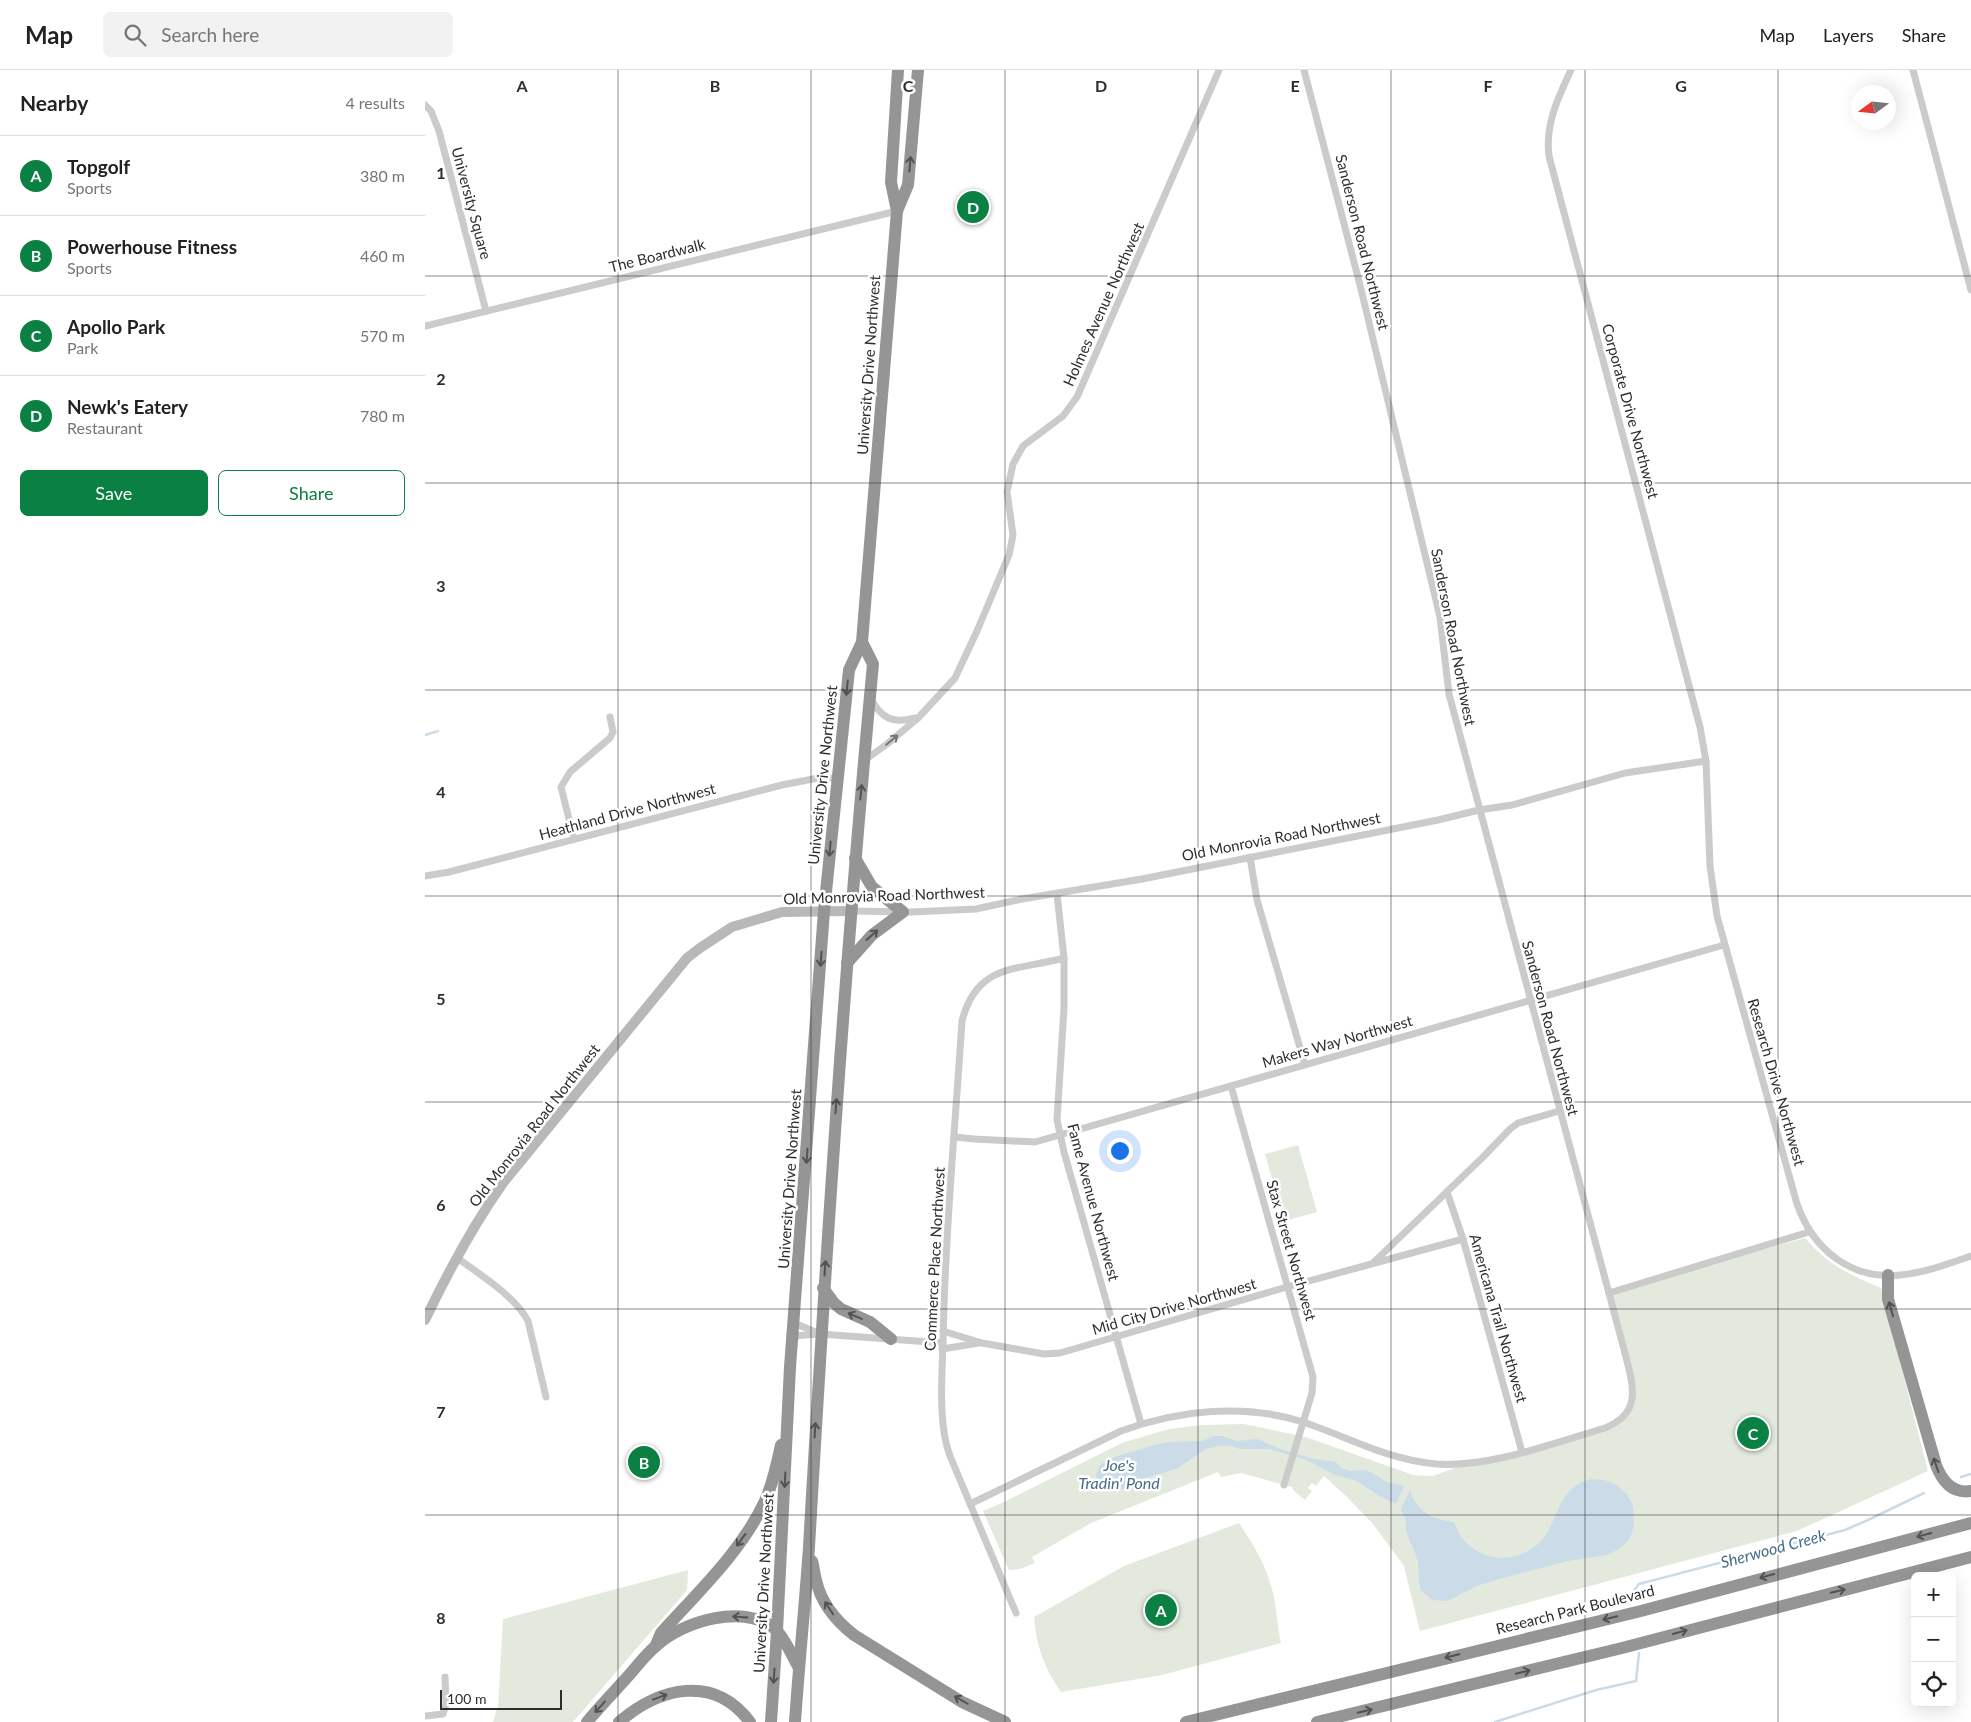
<!DOCTYPE html>
<html lang="en">
<head>
<meta charset="utf-8">
<style>
  :root { --surface:#fff; --page:#f2f2f2; --text:#222; --muted:#767676; --line:#e0e0e0; --accent:#0b8043 }
  body { margin:0; font-family:Lato,sans-serif; background:var(--page); color:var(--text) }
  .controls { position:absolute; right:15px; bottom:15px; display:grid; overflow:hidden; border-radius:8px; box-shadow:0 5px 20px #0002 }
  .controls button { width:45px; height:45px; display:grid; place-items:center; padding:0; border:0; border-bottom:1px solid var(--line); background:var(--surface); color:var(--text); font:25px sans-serif }
  .compass { position:absolute; left:1426px; top:15px; width:45px; height:45px; border-radius:50%; background:var(--surface); box-shadow:0 5px 20px #0002; rotate:255deg }
  .scale { position:absolute; left:15px; bottom:12px; width:122px; box-sizing:border-box; padding-left:5px; border:2px solid #2e2e2e; border-top:0; font-size:14px; line-height:18px; white-space:nowrap; color:#2e2e2e; -webkit-text-stroke:4px #fff; paint-order:stroke }
  .you { position:absolute; left:694px; top:1080px; width:18px; height:18px; margin:-12px; border:4px solid #fff; border-radius:50%; background:#1a73e8; box-shadow:0 0 0 8px #1a73e833 }
  .badge { display:grid; place-items:center; width:32px; height:32px; border-radius:50%; background:var(--accent); color:#fff; font-size:16px; font-weight:700 }
  .pin { position:absolute; translate:-50% -50%; border:2px solid #fff; box-shadow:0 1px 5px #0006 }
  .list { margin:0; padding:0; list-style:none }
  h2 { display:flex; justify-content:space-between; align-items:center; height:65px; margin:0; padding:0 20px; font-size:21px }
  h2 small { font-size:16px; font-weight:400; color:var(--muted) }
  .list li { display:grid; grid-template-columns:32px 1fr auto; gap:15px; align-items:center; box-sizing:border-box; height:80px; padding:0 20px; border-top:1px solid var(--line) }
  .list b { display:block; font-size:19px; white-space:nowrap }
  .list p { margin:0; font-size:16px; white-space:nowrap; color:var(--muted) }
  .list em { font-size:16px; font-style:normal; color:var(--muted) }
  .actions { display:flex; gap:10px; padding:15px 20px }
  .actions a { flex:1; padding:11px 0; border:1px solid var(--accent); border-radius:8px; text-align:center; font-size:18px; color:var(--accent) }
  .actions .main { background:var(--accent); color:#fff }
  .icon { flex:none; width:28px; height:28px; fill:none; stroke:currentColor; stroke-width:2; stroke-linecap:round; stroke-linejoin:round }
  .map { position:relative; flex:none; width:1546px; height:1652px; overflow:hidden }
  header { display:flex; align-items:center; gap:30px; box-sizing:border-box; height:70px; padding:0 25px; background:var(--surface); border-bottom:1px solid var(--line) }
  header strong { font-size:24px }
  nav { display:flex; gap:28px; margin-inline-start:auto; font-size:18px }
  .search { width:350px; height:45px; background:var(--page); display:flex; align-items:center; gap:12px; box-sizing:border-box; padding:0 18px; border-radius:8px; color:var(--muted); font-size:19px }
  main { display:flex }
  aside { flex:1; background:var(--surface) }
  .map>svg:first-child { display:block }
  .green { fill:#e3eadd }
  .water { fill:#cbdbe8 }
  .lines { fill:none; stroke-linecap:round; stroke-linejoin:round }
  .stream { stroke:#cbdbe8; stroke-width:2.5 }
  .street { stroke:#cbcbcb; stroke-width:7 }
  .secondary { stroke:#b8b8b8; stroke-width:10 }
  .highway { stroke:#959595; stroke-width:12 }
  .oneway { stroke:#525252 }
  .oneway2 { stroke:#757575 }
  .grid { fill:none; stroke:#2e2e2e; stroke-width:1; stroke-opacity:0.55 }
  .labels { text-anchor:middle; dominant-baseline:central; stroke-width:5; stroke-linejoin:round; paint-order:stroke }
  .street-label { font-size:15px; fill:#2e2e2e; stroke:#fff }
  .water-label { font-size:16px; font-style:italic; fill:#446b88; stroke:#fff }
  .grid-label { font-size:16px; text-anchor:middle; font-weight:bold; fill:#2e2e2e; stroke:#fff; stroke-width:5; stroke-linejoin:round; paint-order:stroke }
</style>
</head>
<body>
<header>
<strong>Map</strong>
<div class="search"><svg class="icon" aria-label="search" viewBox="0 0 24 24"><circle cx="10" cy="10" r="6"/><path d="M15 15l6 6"/></svg>Search here</div>
<nav><a>Map</a><a>Layers</a><a>Share</a></nav>
</header>
<main>
<aside>
<h2>Nearby<small>4 results</small></h2>
<ul class="list">
<li><span class="badge">A</span><div><b>Topgolf</b><p>Sports</p></div><em>380 m</em></li>
<li><span class="badge">B</span><div><b>Powerhouse Fitness</b><p>Sports</p></div><em>460 m</em></li>
<li><span class="badge">C</span><div><b>Apollo Park</b><p>Park</p></div><em>570 m</em></li>
<li><span class="badge">D</span><div><b>Newk's Eatery</b><p>Restaurant</p></div><em>780 m</em></li>
</ul>
<div class="actions"><a class="main">Save</a><a>Share</a></div>
</aside>
<div class="map">
<svg width="1546" height="1652" viewBox="0 0 1546 1652">
  <rect width="100%" height="100%" fill="#fff"/>
  <g class="green">
    <polygon points="873,1075 892,1142 859,1151 840,1084"/>
    <path d="M 1380,1168 C 1402,1194 1424,1205 1456,1218 L 1503,1401 L 1372,1461 L 995,1561 L 979,1496 L 948,1454 L 922,1427 L 899,1406 L 891,1416 L 887,1413 L 883,1418 L 887,1421 L 880,1430 L 869,1421 L 867,1417 L 816,1403 L 796,1407 L 793,1402 L 666,1453 L 607,1487 L 610,1493 L 595,1499 L 584,1500 L 558,1441 L 577,1433 L 697,1373 L 744,1359 L 778,1355 L 819,1354 L 881,1367 L 988,1405 L 1008,1406 L 1040,1394 L 1180,1358 L 1202,1344 L 1208,1317 L 1184,1223 Z"/>
    <path d="M 814,1453 C 829,1475 842,1497 848,1523 C 852,1539 852,1556 856,1573 L 737,1605 L 636,1622 C 619,1598 611,1575 609,1547 L 699,1496 Z"/>
    <polygon points="263,1500 262,1520 148,1652 68,1652 73,1636 78,1549"/>
  </g>
  <g class="water">
    <polygon points="789,1366 796,1366 812,1371 832,1369 858,1380 889,1389 911,1392 916,1398 925,1401 939,1400 946,1402 962,1412 979,1416 971,1434 954,1426 932,1411 910,1405 879,1389 844,1379 815,1379 804,1376 794,1376 781,1379 751,1399 720,1408 700,1419 682,1421 676,1418 672,1411 671,1405 676,1394 692,1386 730,1375 744,1372 777,1371"/>
    <path d="M 1167,1409 L 1180,1410 L 1192,1415 L 1202,1424 L 1208,1436 L 1209,1457 L 1204,1470 L 1194,1479 L 1182,1485 L 1143,1491 L 1067,1511 L 1052,1516 L 1022,1531 L 1007,1530 L 996,1520 L 994,1513 L 993,1491 L 981,1461 L 981,1451 L 976,1440 L 985,1420 C 992,1442 1007,1449 1029,1452 C 1035,1469 1045,1480 1063,1486 C 1073,1489 1083,1488 1093,1485 C 1140,1471 1122,1418 1167,1409 Z"/>
  </g>
  <g class="lines">
    <g class="stream">
      <polyline points="0,665 13,661"/>
      <polyline points="1536,1407 1546,1404"/>
      <polyline points="1201,1531 1214,1514 1420,1460 1443,1450 1499,1423"/>
      <polyline points="1070,1652 1171,1620 1211,1611 1214,1583"/>
    </g>
    <g class="street">
      <path d="M 1146,0 C 1133,28 1120,54 1124,86 L 1275,657 L 1281,691 L 1285,796 L 1292,846 L 1372,1134 C 1388,1179 1425,1210 1475,1205 C 1499,1203 1523,1194 1546,1186"/>
      <polyline points="1488,0 1546,220"/>
      <polyline points="0,35 6,41 14,61 61,241"/>
      <polyline points="0,256 472,141"/>
      <path d="M 446,629 C 457,649 468,654 490,648"/>
      <polyline points="440,690 462,674 493,648 530,608 552,561 584,485 588,465 582,422 588,394 598,376 638,346 652,327 794,0"/>
      <polyline points="149,769 136,717 145,702 185,668 188,662 185,647"/>
      <polyline points="825,787 832,830 880,995"/>
      <polyline points="0,806 24,802 357,715 393,708 412,708"/>
      <polyline points="632,824 639,888 639,938 632,1050 639,1082 716,1354"/>
      <polyline points="426,841 486,842 551,839 597,829 717,809 1013,750 1054,740 1087,735 1200,703 1281,691"/>
      <polyline points="806,1016 888,1307 887,1323 859,1415"/>
      <polyline points="529,1067 549,1069 610,1072 1299,875"/>
      <polyline points="1022,1122 1038,1169 1097,1382"/>
      <path d="M 31,1187 C 54,1204 90,1226 103,1251 L 121,1327"/>
      <polyline points="948,1193 1058,1087 1085,1059 1093,1053 1134,1041"/>
      <polyline points="1184,1223 1384,1162"/>
      <polyline points="369,1253 393,1263"/>
      <polyline points="518,1261 557,1273 619,1284 635,1283 862,1217 1038,1169"/>
      <polyline points="368,1266 395,1264 518,1273"/>
      <polyline points="517,1279 554,1273"/>
      <path d="M 545,1434 L 696,1361 C 753,1340 819,1333 878,1352 C 923,1367 963,1390 1011,1394 C 1064,1398 1129,1373 1180,1358 C 1216,1343 1209,1319 1201,1287 L 1024,624 L 1015,547 L 935,215 L 879,0"/>
      <path d="M 591,1543 L 525,1386 C 513,1355 517,1307 518,1273 C 520,1166 530,1058 537,951 C 552,893 591,901 639,888"/>
      <polyline points="0,1646 18,1644 21,1634 20,1607"/>
    </g>
    <path class="secondary" d="M 0,1250 C 23,1202 47,1157 78,1113 L 262,888 L 275,878 L 307,857 L 357,842 L 426,841"/>
    <g class="highway">
      <polyline points="472,141 483,115 493,0"/>
      <polyline points="422,893 447,865 478,842 447,817 430,788"/>
      <path d="M 1463,1205 L 1463,1229 L 1511,1395 C 1517,1411 1527,1424 1546,1421"/>
      <polyline points="398,1218 409,1233 416,1239 445,1252 466,1269"/>
      <path d="M 387,1491 C 389,1497 389,1504 391,1510 C 396,1533 411,1551 429,1565 L 537,1632 L 580,1652"/>
      <path d="M 231,1575 L 236,1563 C 272,1523 317,1481 340,1431 C 348,1413 352,1394 356,1375"/>
      <path d="M 162,1652 C 176,1635 191,1620 205,1604 C 213,1595 221,1584 231,1576 C 258,1551 319,1533 350,1559 C 360,1568 367,1586 374,1598"/>
      <path d="M 194,1652 C 235,1617 289,1604 325,1652"/>
      <polyline points="346,1652 352,1561 365,1297 399,841 424,600 437,572 472,141 466,112 473,0"/>
      <path d="M 370,1652 C 374,1593 380,1535 384,1477 C 401,1182 420,888 448,594 L 437,572"/>
      <polyline points="761,1652 1216,1541 1546,1453"/>
      <polyline points="892,1652 1197,1578 1546,1487"/>
    </g>
  </g>
  <defs><path id="oneway-shaft" d="M-6 0H5M1.5-3L5.5 0L1.5 3" fill="none" stroke-width="1.6" stroke-linecap="round" stroke-linejoin="round" transform="scale(1.25)"/></defs>
  <g class="oneway">
    <use href="#oneway-shaft" transform="translate(485 94) rotate(-85)"/>
    <use href="#oneway-shaft" transform="translate(422 618) rotate(96)"/>
    <use href="#oneway-shaft" transform="translate(436 722) rotate(-84)"/>
    <use href="#oneway-shaft" transform="translate(405 779) rotate(95)"/>
    <use href="#oneway-shaft" transform="translate(447 865) rotate(-41)"/>
    <use href="#oneway-shaft" transform="translate(396 889) rotate(94)"/>
    <use href="#oneway-shaft" transform="translate(411 1036) rotate(-86)"/>
    <use href="#oneway-shaft" transform="translate(382 1086) rotate(94)"/>
    <use href="#oneway-shaft" transform="translate(400 1198) rotate(-86)"/>
    <use href="#oneway-shaft" transform="translate(1466 1239) rotate(-106)"/>
    <use href="#oneway-shaft" transform="translate(430 1246) rotate(-157)"/>
    <use href="#oneway-shaft" transform="translate(390 1360) rotate(-87)"/>
    <use href="#oneway-shaft" transform="translate(1511 1395) rotate(-109)"/>
    <use href="#oneway-shaft" transform="translate(360 1410) rotate(93)"/>
    <use href="#oneway-shaft" transform="translate(1499 1465) rotate(165)"/>
    <use href="#oneway-shaft" transform="translate(316 1470) rotate(126)"/>
    <use href="#oneway-shaft" transform="translate(1342 1506) rotate(165)"/>
    <use href="#oneway-shaft" transform="translate(1413 1521) rotate(-14)"/>
    <use href="#oneway-shaft" transform="translate(404 1538) rotate(-123)"/>
    <use href="#oneway-shaft" transform="translate(315 1547) rotate(-176)"/>
    <use href="#oneway-shaft" transform="translate(1185 1548) rotate(167)"/>
    <use href="#oneway-shaft" transform="translate(1255 1562) rotate(-15)"/>
    <use href="#oneway-shaft" transform="translate(1027 1586) rotate(166)"/>
    <use href="#oneway-shaft" transform="translate(1098 1602) rotate(-14)"/>
    <use href="#oneway-shaft" transform="translate(349 1606) rotate(94)"/>
    <use href="#oneway-shaft" transform="translate(235 1627) rotate(-20)"/>
    <use href="#oneway-shaft" transform="translate(536 1630) rotate(-150)"/>
    <use href="#oneway-shaft" transform="translate(175 1637) rotate(132)"/>
    <use href="#oneway-shaft" transform="translate(940 1641) rotate(-13)"/>
  </g>
  <use class="oneway2" href="#oneway-shaft" transform="translate(467 670) rotate(-40)"/>
  <path class="grid" d="M 193,0 L 193,1652M 386,0 L 386,1652M 580,0 L 580,1652M 773,0 L 773,1652M 966,0 L 966,1652M 1160,0 L 1160,1652M 1353,0 L 1353,1652M 0,206 L 1546,206M 0,413 L 1546,413M 0,620 L 1546,620M 0,826 L 1546,826M 0,1032 L 1546,1032M 0,1239 L 1546,1239M 0,1445 L 1546,1445"/>
  <g class="labels">
    <g class="street-label">
      <text transform="translate(47 133) rotate(75)">University Square</text>
      <text transform="translate(938 172) rotate(76)">Sanderson Road Northwest</text>
      <text transform="translate(232 185) rotate(-14)">The Boardwalk</text>
      <text transform="translate(678 234) rotate(-66)">Holmes Avenue Northwest</text>
      <text transform="translate(443 295) rotate(-86)">University Drive Northwest</text>
      <text transform="translate(1206 341) rotate(75)">Corporate Drive Northwest</text>
      <text transform="translate(1029 567) rotate(79)">Sanderson Road Northwest</text>
      <text transform="translate(397 705) rotate(-84)">University Drive Northwest</text>
      <text transform="translate(202 741) rotate(-15)">Heathland Drive Northwest</text>
      <text transform="translate(856 766) rotate(-11)">Old Monrovia Road Northwest</text>
      <text transform="translate(459 825) rotate(-2)">Old Monrovia Road Northwest</text>
      <text transform="translate(1126 958) rotate(75)">Sanderson Road Northwest</text>
      <text transform="translate(912 971) rotate(-16)">Makers Way Northwest</text>
      <text transform="translate(1352 1012) rotate(74)">Research Drive Northwest</text>
      <text transform="translate(109 1055) rotate(-52)">Old Monrovia Road Northwest</text>
      <text transform="translate(364 1109) rotate(-86)">University Drive Northwest</text>
      <text transform="translate(669 1132) rotate(75)">Fame Avenue Northwest</text>
      <text transform="translate(867 1180) rotate(74)">Stax Street Northwest</text>
      <text transform="translate(509 1189) rotate(-87)">Commerce Place Northwest</text>
      <text transform="translate(749 1236) rotate(-16)">Mid City Drive Northwest</text>
      <text transform="translate(1074 1248) rotate(74)">Americana Trail Northwest</text>
      <text transform="translate(338 1513) rotate(-87)">University Drive Northwest</text>
      <text transform="translate(1150 1539) rotate(-14)">Research Park Boulevard</text>
    </g>
    <g class="water-label">
      <text x="694" y="1394">Joe's<tspan x="694" dy="18">Tradin' Pond</tspan></text>
      <text transform="translate(1348 1478) rotate(-15)">Sherwood Creek</text>
    </g>
  </g>
  <g class="grid-label">
    <text x="97" y="22">A</text>
    <text x="290" y="22">B</text>
    <text x="483" y="22">C</text>
    <text x="676" y="22">D</text>
    <text x="870" y="22">E</text>
    <text x="1063" y="22">F</text>
    <text x="1256" y="22">G</text>
    <text x="16" y="109">1</text>
    <text x="16" y="315">2</text>
    <text x="16" y="522">3</text>
    <text x="16" y="728">4</text>
    <text x="16" y="935">5</text>
    <text x="16" y="1141">6</text>
    <text x="16" y="1348">7</text>
    <text x="16" y="1554">8</text>
  </g>
</svg>
<div class="controls">
<button>+</button>
<button>−</button>
<button><svg class="icon" aria-label="locate" viewBox="0 0 24 24"><circle cx="12" cy="12" r="6"/><path d="M12 2v4M12 18v4M2 12h4M18 12h4"/></svg></button>
</div>
<svg class="compass" viewBox="-18 -18 36 36"><path d="M0-13l5 13h-10z" fill="#e53935"/><path d="M0 13l5-13h-10z" fill="#767676"/></svg>
<div class="scale">100 m</div>
<div class="you"></div>
<div class="pin badge" style="left:736px;top:1540px">A</div>
<div class="pin badge" style="left:219px;top:1392px">B</div>
<div class="pin badge" style="left:1328px;top:1363px">C</div>
<div class="pin badge" style="left:548px;top:137px">D</div>
</div>
</main>
</body>
</html>
